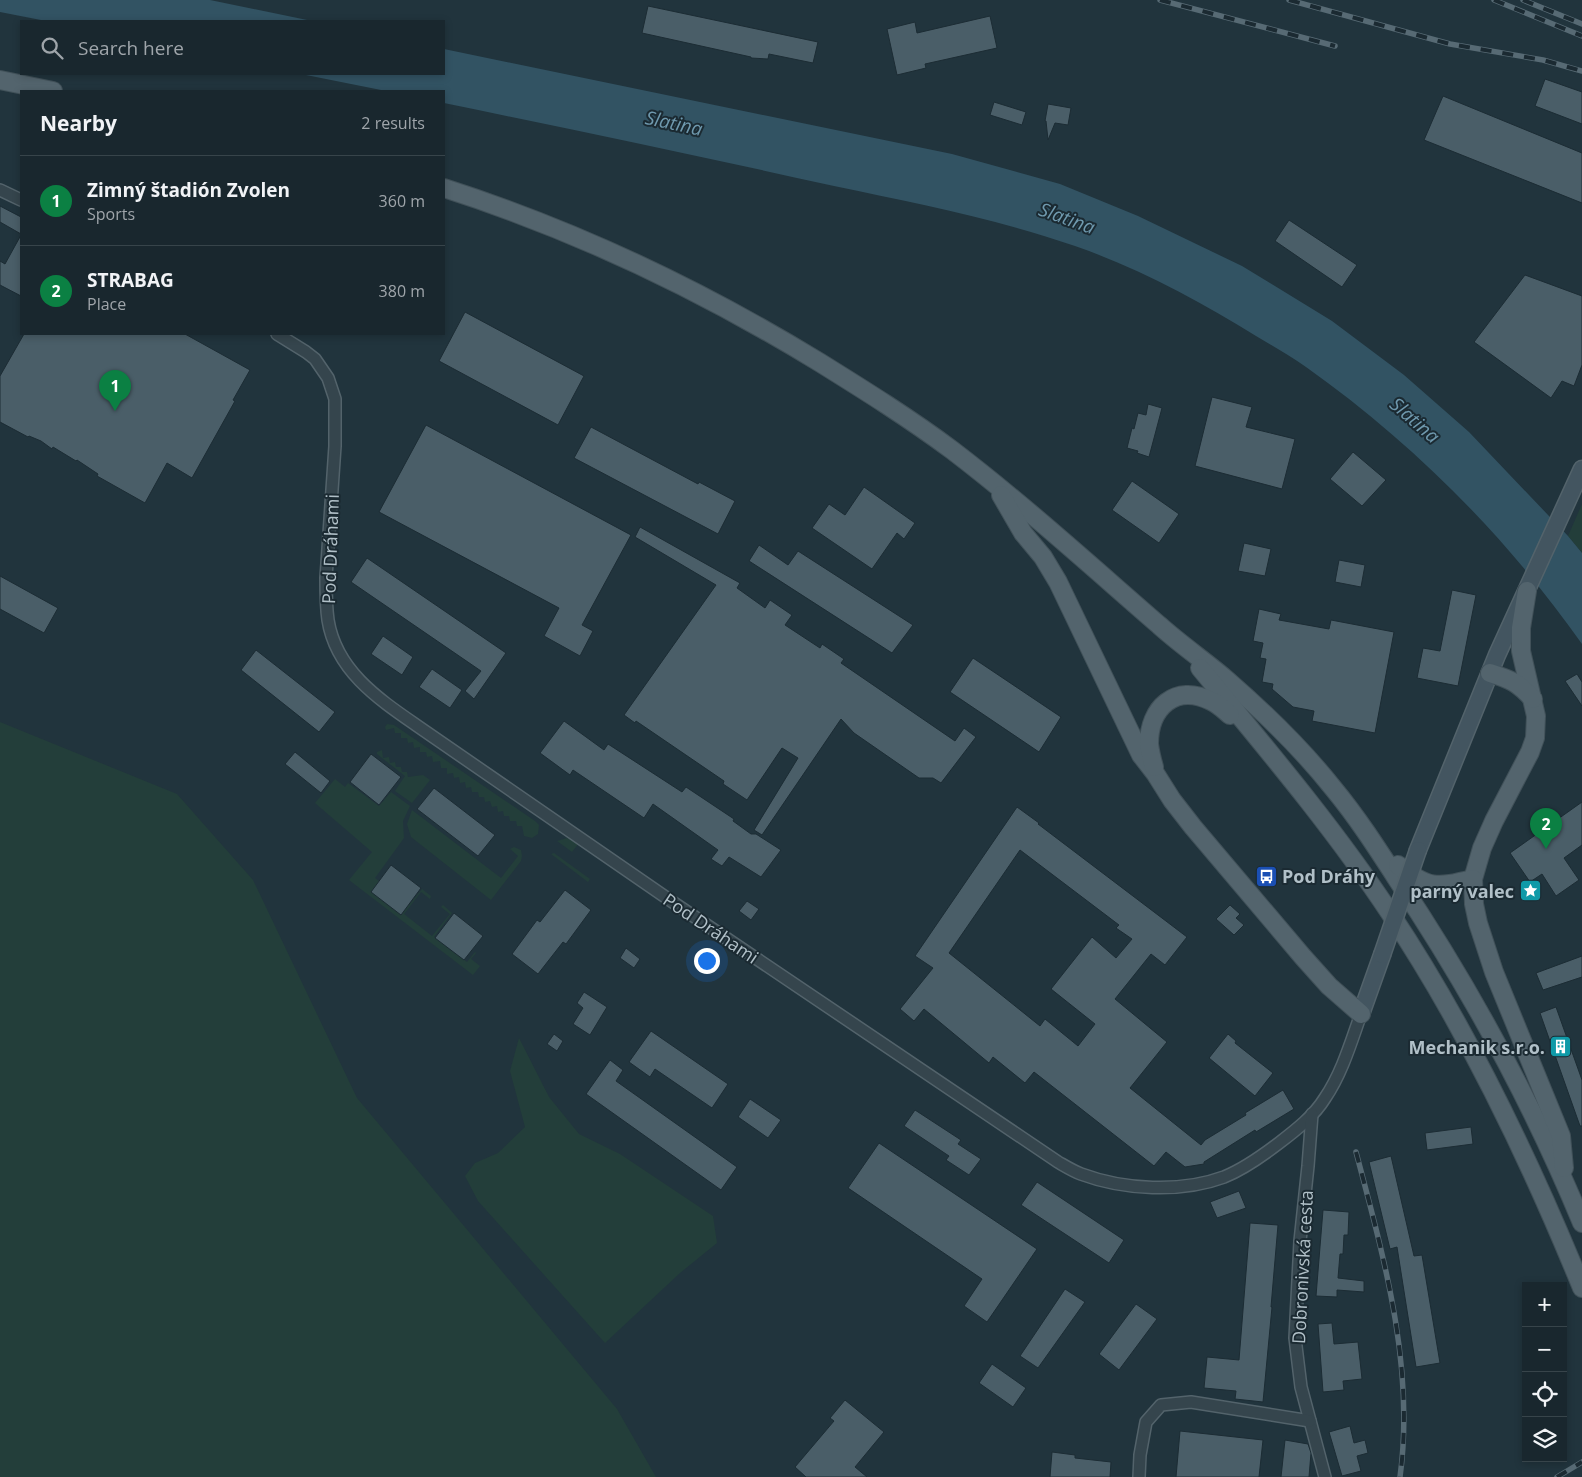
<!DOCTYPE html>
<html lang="en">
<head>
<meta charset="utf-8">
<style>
  :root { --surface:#19272e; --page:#222f36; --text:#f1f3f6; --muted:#9fa5aa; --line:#37444a; --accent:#0b8043 }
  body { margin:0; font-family:"Open Sans",sans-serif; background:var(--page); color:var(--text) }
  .controls { position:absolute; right:15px; bottom:15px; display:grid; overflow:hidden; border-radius:0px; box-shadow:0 2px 8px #0003 }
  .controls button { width:45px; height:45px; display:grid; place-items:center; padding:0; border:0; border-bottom:1px solid var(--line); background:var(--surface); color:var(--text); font:25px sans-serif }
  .you { position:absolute; left:706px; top:960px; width:18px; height:18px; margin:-12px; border:4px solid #fff; border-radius:50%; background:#1a73e8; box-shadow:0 0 0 8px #1a73e833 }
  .badge { display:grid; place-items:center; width:32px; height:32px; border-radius:50%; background:var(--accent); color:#fff; font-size:16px; font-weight:700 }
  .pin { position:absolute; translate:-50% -41px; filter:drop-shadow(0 1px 2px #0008) }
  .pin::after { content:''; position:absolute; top:26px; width:18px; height:15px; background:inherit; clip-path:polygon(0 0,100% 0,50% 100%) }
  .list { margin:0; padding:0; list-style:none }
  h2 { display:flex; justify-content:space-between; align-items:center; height:65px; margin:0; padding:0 20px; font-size:21px }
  h2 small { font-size:16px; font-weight:400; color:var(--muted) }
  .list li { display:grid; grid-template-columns:32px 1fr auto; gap:15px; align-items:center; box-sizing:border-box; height:90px; padding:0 20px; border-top:1px solid var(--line) }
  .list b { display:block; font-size:19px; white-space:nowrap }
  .list p { margin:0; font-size:16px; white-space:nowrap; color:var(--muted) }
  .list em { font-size:16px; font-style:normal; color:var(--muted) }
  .icon { flex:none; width:28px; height:28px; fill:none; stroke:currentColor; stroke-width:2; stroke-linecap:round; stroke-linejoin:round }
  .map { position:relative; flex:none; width:1582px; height:1477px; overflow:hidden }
  .search { position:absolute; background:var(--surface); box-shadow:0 2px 8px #0003; left:20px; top:20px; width:425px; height:55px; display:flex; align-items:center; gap:12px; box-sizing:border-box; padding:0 18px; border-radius:0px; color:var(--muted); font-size:19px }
  .panel { position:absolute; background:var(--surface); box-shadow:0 2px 8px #0003; left:20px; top:90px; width:425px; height:245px; border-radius:0px }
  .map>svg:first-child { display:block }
  .green { fill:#233e3a }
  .water { fill:#325363 }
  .building { fill:#4a5e68; stroke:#1c2c34; fill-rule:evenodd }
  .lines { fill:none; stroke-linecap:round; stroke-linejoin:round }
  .street-casing { stroke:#53636b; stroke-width:14 }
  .secondary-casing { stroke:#53636b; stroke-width:19 }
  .primary-casing { stroke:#415159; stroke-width:20 }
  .street { stroke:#35454d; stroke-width:11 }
  .secondary { stroke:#435560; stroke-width:16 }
  .primary { stroke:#53646d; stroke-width:18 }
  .rail-casing { stroke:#576a74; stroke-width:5.5 }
  .rail { stroke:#1b2a32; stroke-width:4; stroke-dasharray:11; stroke-linecap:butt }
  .secondary-bridge-casing { stroke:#53636b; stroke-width:19; stroke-linecap:butt }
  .secondary-bridge { stroke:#435560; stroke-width:16 }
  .labels { text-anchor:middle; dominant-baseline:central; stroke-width:4; stroke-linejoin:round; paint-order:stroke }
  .street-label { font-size:18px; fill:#b1c0c8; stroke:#1b2a32 }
  .poi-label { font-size:18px; font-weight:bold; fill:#b1c0c8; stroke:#1b2a32; text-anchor:end }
  .water-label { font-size:19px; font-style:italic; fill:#6f99ae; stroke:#1b2a32 }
</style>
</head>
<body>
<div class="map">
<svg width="1582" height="1477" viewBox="0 0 1582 1477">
  <rect width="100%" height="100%" fill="#21343d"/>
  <g class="green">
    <polygon points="1582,504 1582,553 1568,536"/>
    <polygon points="0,722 177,794 253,880 357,1098 617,1409 656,1477 0,1477"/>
    <polygon points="387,724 394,725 535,821 539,825 538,834 532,838 524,836 522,826 517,826 516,821 510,821 509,816 504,816 503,811 498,812 497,806 492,807 490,801 485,802 484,797 479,797 478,792 472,792 471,787 466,788 465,782 460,783 459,777 454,778 453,773 447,774 447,768 441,768 440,761 433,762 432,756 427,757 426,752 420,752 420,747 414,748 413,742 408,743 407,738 401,738 401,733 395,733 394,728 386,730 385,727"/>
    <polygon points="382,750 383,758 389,757 390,763 395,762 396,767 401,767 402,772 407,772 408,777 423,775 430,780 412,803 395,791 405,776 377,754 377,752"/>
    <polygon points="335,779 345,787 348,783 379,806 391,792 410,806 403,821 404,838 375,878 379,881 402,913 422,889 431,896 430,899 421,892 404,914 432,936 450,914 441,907 443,905 452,913 434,937 467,962 475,952 476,953 471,959 480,966 473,975 349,880 372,852 315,803"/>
    <polygon points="412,810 501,878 518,856 510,849 514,847 521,850 522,856 521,861 491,900 411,837 407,824"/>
    <polygon points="567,838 579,843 572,852 557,841"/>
    <polygon points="554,853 590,879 588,882 551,854"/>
    <polygon points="519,1038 549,1097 579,1134 620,1154 713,1216 717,1243 680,1273 605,1343 478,1201 465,1176 475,1163 498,1153 525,1127 510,1071"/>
  </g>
  <g class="water">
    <polygon points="0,0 210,0 312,21 46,21 0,12"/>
    <path d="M 444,49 L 952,154 L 1060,184 L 1138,216 L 1242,266 L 1332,321 L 1404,375 L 1469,432 L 1568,536 L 1582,553 L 1582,644 C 1506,536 1413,443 1306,367 C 1290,356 1273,346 1256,336 C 1200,301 1138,268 1075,246 C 997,219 915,203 834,186 C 704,157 574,130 444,103 L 444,91 L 386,91 L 301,74 L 444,74 Z"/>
  </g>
  <g class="building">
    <polygon points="648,6 818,42 813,63 769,54 768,59 751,58 751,57 642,33"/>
    <polygon points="990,16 997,48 925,64 926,68 897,75 887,29 915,22 917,33"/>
    <polygon points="1545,79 1582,92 1582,124 1535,106"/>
    <polygon points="1443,96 1582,153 1582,203 1424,140"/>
    <polygon points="994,102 1026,112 1022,125 990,115"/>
    <polygon points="1048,104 1071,108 1068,125 1055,123 1048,140 1046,121 1045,121"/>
    <polygon points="0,206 21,217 21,234 0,222"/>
    <polygon points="1289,220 1357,265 1342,287 1275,241"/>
    <polygon points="21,235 21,296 0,285 0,261 5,264"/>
    <polygon points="1525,275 1582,296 1582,365 1574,386 1562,381 1551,398 1474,342"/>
    <polygon points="465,312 584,376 558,425 439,361"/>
    <polygon points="24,334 185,334 250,370 233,400 235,401 192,478 167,463 145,503 97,476 98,474 77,460 76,461 53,447 52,449 41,441 29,436 28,437 0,422 0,376"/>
    <polygon points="1212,397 1252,407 1246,427 1295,439 1282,489 1195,466"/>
    <polygon points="1148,404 1162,408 1149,457 1137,453 1138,451 1127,448 1132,428 1134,429 1138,413 1146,415"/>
    <polygon points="426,425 631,535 582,625 593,631 580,656 544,636 559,608 379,512"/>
    <polygon points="591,427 698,484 699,482 735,501 718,534 574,458"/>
    <polygon points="1353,452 1386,480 1362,506 1330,479"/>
    <polygon points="1132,481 1179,514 1159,543 1112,510"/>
    <polygon points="864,487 915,523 904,539 897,533 872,569 812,528 829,504 845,515"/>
    <polygon points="640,527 740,583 737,588 765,608 770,600 792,615 785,625 820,648 822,644 844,659 841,663 955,741 964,728 976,737 941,783 933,778 919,778 854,733 841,719 762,835 754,830 798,758 782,748 747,800 723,784 724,781 636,721 635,723 624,715 716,585 635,537"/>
    <polygon points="1244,543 1271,549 1265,576 1238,571"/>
    <polygon points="759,545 788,565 798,551 913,625 892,653 749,561"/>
    <polygon points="367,558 506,653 474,699 465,691 481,671 351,582"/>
    <polygon points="1339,560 1365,565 1361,587 1335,582"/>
    <polygon points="0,576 58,608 44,633 0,609"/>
    <polygon points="1452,590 1476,595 1458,686 1417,678 1423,648 1440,651"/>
    <polygon points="1259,609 1281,614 1279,620 1329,629 1331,620 1394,632 1375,733 1312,721 1314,711 1293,707 1272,689 1273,684 1262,682 1266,659 1260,658 1263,643 1253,641"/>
    <polygon points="383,636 413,657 402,675 371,654"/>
    <polygon points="256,650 335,712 319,732 241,670"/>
    <polygon points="973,658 1061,717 1039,752 950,692"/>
    <polygon points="432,669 462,690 450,708 419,687"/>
    <polygon points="1577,674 1582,682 1582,706 1565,681"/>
    <polygon points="564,721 604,750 608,744 682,792 686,787 734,819 733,821 751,834 756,834 781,850 761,877 729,857 722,866 711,859 718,850 653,804 644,818 573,770 570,775 540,753"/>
    <polygon points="295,752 330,781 321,793 285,764"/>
    <polygon points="371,754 401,777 379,805 350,782"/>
    <polygon points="434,788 495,835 478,856 417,809"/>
    <polygon points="1582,802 1582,845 1564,858 1579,880 1556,896 1542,874 1530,882 1510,853"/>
    <path d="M 1017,807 L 1039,823 L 1038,824 L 1187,937 L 1165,965 L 1151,954 L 1115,999 L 1167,1042 L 1130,1088 L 1201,1145 L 1205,1140 L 1246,1115 L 1245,1113 L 1283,1090 L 1294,1109 L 1256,1132 L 1255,1130 L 1204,1162 L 1204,1164 L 1185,1167 L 1166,1152 L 1154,1166 L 1034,1072 L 1025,1083 L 993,1057 L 989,1063 L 924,1009 L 914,1021 L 900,1009 L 933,968 L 915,956 ZM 1020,850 L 1119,925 L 1116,928 L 1132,939 L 1116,958 L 1092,937 L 1051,989 L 1095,1024 L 1078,1046 L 1045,1019 L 1040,1026 L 949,953 Z"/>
    <polygon points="391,865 421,888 401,915 371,892"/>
    <polygon points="565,890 591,910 566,944 563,942 538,974 512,954 537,920 540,922"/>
    <polygon points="747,901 759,909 751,920 739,911"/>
    <polygon points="1230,905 1240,914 1236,918 1244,925 1234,935 1216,919"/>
    <polygon points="454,913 483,936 464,960 435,938"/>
    <polygon points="626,948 640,959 634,968 620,958"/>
    <polygon points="1582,956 1582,977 1543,990 1536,973"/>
    <polygon points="584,992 607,1007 590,1035 573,1024 583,1008 577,1003"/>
    <polygon points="1556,1007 1582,1080 1582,1126 1580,1126 1540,1013"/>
    <polygon points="651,1031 728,1084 712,1108 655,1069 650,1077 629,1062"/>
    <polygon points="554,1034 563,1041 557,1051 547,1044"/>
    <polygon points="1228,1034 1236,1041 1235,1043 1273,1073 1255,1096 1209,1058"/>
    <polygon points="610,1060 623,1070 616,1081 737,1167 721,1190 586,1094"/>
    <polygon points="750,1099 781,1120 768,1138 738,1117"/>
    <polygon points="915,1110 961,1140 958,1144 981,1159 969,1175 946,1160 949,1156 904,1126"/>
    <polygon points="1471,1127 1473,1144 1427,1150 1425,1133"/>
    <polygon points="879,1143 1037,1249 987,1322 964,1306 982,1279 848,1188"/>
    <polygon points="1391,1156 1414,1256 1422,1255 1440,1363 1416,1367 1397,1247 1390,1249 1369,1162"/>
    <polygon points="1037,1182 1124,1240 1109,1263 1021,1205"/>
    <polygon points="1239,1191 1246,1208 1217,1218 1210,1202"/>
    <polygon points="1323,1210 1349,1212 1348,1235 1344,1235 1343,1254 1340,1254 1338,1278 1364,1281 1364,1292 1337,1290 1337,1297 1316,1296"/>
    <polygon points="1250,1223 1278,1225 1271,1307 1272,1307 1263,1402 1235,1399 1236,1391 1204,1388 1207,1357 1239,1360"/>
    <polygon points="1065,1289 1085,1302 1038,1368 1020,1356"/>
    <polygon points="1136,1304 1157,1319 1119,1370 1099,1354"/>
    <polygon points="1332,1323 1334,1344 1358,1342 1362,1379 1343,1381 1344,1390 1323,1392 1318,1324"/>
    <polygon points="992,1364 1026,1388 1013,1407 979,1383"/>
    <polygon points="845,1400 884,1432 855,1467 867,1477 806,1477 795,1467 834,1421 830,1418"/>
    <polygon points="1350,1426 1354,1443 1365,1440 1368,1453 1357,1456 1361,1471 1342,1476 1329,1432"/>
    <polygon points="1180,1431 1263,1440 1259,1477 1176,1477"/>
    <polygon points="1285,1440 1308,1444 1311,1453 1309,1477 1281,1477"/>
    <polygon points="1052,1452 1075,1455 1075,1458 1111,1462 1110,1477 1050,1477"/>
  </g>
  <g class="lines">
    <defs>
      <g id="street">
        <polyline points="0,190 21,200"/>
        <path d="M 277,334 L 306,352 L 315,359 L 328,378 L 335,399 L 335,446 L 326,578 C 326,592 326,606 328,620 C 336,670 377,698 416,725 L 677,905 L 1058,1162 C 1065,1166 1073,1171 1081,1174 C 1124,1190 1181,1193 1224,1177 C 1244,1169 1262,1156 1279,1143 C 1296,1130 1314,1116 1325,1098 C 1342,1073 1351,1042 1361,1014"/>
        <polyline points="1312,1114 1308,1166 1300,1241 1295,1338 1301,1387 1325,1477"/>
        <polyline points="1139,1477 1140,1455 1146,1422 1161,1405 1191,1402 1310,1421"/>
      </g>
      <g id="secondary">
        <polyline points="1418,850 1497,655 1582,469"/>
        <polyline points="1361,1014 1382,955"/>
      </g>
      <g id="primary">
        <polyline points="0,80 53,91"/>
        <path d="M 444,188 C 575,230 701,290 819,362 C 864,390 909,418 952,450 C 1024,505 1091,566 1159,625 C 1181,645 1205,661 1227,680 C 1265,713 1302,749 1333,788 C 1357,817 1377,848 1397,879 C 1470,988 1532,1102 1582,1223"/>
        <polyline points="1001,495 1023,533 1043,557 1058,582 1141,755 1155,773 1172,800 1193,827 1303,957 1329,986 1361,1014"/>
        <polyline points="1527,591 1521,628 1521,651 1536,716 1535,738 1530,752 1494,821 1482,848 1473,879 1474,904 1478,923 1494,972 1561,1136 1564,1168"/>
        <path d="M 1200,668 C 1266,748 1333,827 1390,913 C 1468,1030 1529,1158 1582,1288"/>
        <path d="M 1490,673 C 1512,680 1517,682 1533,699"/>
        <path d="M 1154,767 C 1152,760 1150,752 1149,744 C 1149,708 1175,683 1211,701 C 1218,704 1224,710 1230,715"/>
        <path d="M 1398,865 C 1428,889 1436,888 1473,879"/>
      </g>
    </defs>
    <use href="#street" class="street-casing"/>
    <use href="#secondary" class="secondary-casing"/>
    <use href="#primary" class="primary-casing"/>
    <use href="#street" class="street"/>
    <use href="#secondary" class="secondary"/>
    <use href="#primary" class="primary"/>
    <defs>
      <g id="rail">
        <polyline points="1160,0 1335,46"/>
        <polyline points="1289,0 1450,44 1543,60 1582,71"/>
        <polyline points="1494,0 1582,36"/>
        <polyline points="1523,0 1582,24"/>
        <path d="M 1356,1152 C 1384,1258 1415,1367 1400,1477"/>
        <polyline points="1557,1477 1582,1462"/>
      </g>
    </defs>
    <use href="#rail" class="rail-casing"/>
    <use href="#rail" class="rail"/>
    <defs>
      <polyline id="secondary-bridge" points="1382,955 1418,850"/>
    </defs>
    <use href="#secondary-bridge" class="secondary-bridge-casing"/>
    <use href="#secondary-bridge" class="secondary-bridge"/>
  </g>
  <defs>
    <symbol id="bus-square" viewBox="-11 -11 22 22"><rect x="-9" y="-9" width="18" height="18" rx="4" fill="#1a4fb4" stroke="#1b2a32"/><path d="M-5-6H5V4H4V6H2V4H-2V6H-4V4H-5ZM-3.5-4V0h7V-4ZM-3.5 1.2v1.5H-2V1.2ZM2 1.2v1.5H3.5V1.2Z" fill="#fff"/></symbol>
    <symbol id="sight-square" viewBox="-11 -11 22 22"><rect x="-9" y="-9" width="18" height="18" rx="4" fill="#0f9aa8" stroke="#1b2a32"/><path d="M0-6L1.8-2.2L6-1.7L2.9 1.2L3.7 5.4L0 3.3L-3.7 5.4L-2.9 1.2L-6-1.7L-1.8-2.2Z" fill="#fff"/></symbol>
    <symbol id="building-square" viewBox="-11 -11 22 22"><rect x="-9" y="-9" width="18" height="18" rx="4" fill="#0f9aa8" stroke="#1b2a32"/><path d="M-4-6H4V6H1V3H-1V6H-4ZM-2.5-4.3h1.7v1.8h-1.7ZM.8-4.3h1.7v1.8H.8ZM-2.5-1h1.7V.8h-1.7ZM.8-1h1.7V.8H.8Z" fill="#fff"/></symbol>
  </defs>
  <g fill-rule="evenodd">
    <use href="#bus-square" x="1254" y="864" width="25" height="25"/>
    <use href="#sight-square" x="1518" y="878" width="25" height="25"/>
    <use href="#building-square" x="1548" y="1034" width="25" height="25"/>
  </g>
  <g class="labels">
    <g class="street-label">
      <text transform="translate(330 549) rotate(-88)">Pod Dráhami</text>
      <text transform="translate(711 928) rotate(34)">Pod Dráhami</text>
      <text transform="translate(1302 1267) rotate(-87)">Dobronivská cesta</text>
    </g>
    <g class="poi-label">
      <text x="1282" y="876" text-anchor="start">Pod Dráhy</text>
      <text x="1514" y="891">parný valec</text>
      <text x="1545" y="1047">Mechanik s.r.o.</text>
    </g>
    <g class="water-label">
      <text transform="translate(674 123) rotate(12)">Slatina</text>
      <text transform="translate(1067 218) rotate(20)">Slatina</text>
      <text transform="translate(1415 420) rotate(41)">Slatina</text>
    </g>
  </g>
</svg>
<div class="controls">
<button>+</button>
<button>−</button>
<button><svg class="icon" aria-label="locate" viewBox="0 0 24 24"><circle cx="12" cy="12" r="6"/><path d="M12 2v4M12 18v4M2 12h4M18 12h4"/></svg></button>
<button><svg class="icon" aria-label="layers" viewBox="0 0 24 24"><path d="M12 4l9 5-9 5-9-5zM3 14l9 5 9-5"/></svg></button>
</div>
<div class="you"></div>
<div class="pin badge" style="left:115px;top:411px">1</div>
<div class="pin badge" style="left:1546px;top:849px">2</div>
<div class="search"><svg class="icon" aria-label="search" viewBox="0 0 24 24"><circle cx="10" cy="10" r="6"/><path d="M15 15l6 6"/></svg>Search here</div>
<section class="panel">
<h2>Nearby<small>2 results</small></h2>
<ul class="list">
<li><span class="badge">1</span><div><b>Zimný štadión Zvolen</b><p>Sports</p></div><em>360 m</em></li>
<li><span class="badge">2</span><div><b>STRABAG</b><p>Place</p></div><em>380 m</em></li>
</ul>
</section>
</div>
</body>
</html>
